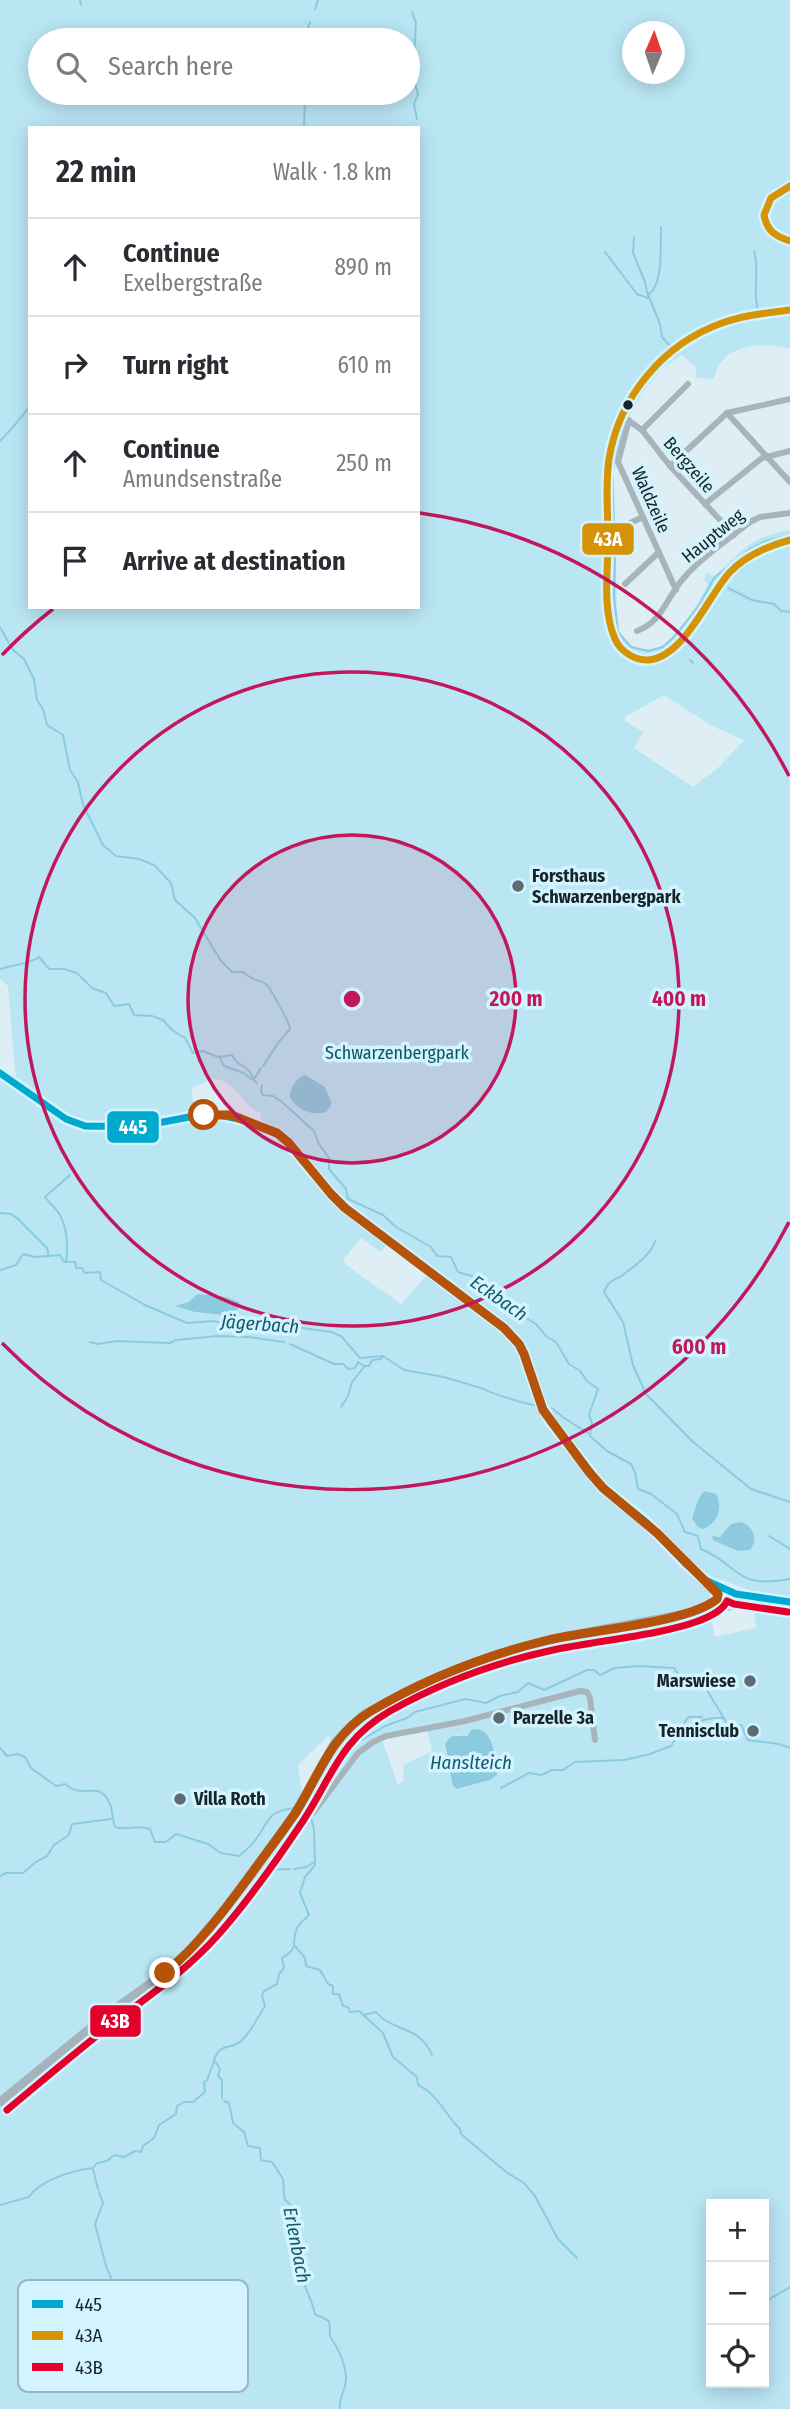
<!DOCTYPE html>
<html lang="en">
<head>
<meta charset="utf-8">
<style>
  :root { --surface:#fff; --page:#f2f2f3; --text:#2b2b33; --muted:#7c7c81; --line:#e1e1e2 }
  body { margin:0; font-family:"Fira Sans Condensed",sans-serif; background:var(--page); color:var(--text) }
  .controls { position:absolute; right:21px; bottom:21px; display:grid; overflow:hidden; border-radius:0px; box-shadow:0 4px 18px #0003 }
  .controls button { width:63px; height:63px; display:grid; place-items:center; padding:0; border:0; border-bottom:2px solid var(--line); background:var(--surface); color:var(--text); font:35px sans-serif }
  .compass { position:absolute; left:622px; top:21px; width:63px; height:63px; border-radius:50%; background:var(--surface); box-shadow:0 4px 18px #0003; rotate:2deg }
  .stop { position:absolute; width:21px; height:21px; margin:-16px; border:5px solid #b45309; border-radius:50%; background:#fff }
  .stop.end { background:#b45309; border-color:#fff; box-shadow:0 2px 7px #0008 }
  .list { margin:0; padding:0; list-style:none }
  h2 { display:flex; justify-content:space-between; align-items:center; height:91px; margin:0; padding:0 28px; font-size:30px }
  h2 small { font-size:23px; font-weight:400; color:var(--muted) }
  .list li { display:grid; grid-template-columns:46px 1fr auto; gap:21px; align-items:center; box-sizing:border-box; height:98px; padding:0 28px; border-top:2px solid var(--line) }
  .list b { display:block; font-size:26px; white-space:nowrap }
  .list p { margin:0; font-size:23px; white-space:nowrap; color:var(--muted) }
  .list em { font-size:23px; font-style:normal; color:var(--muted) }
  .icon { flex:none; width:38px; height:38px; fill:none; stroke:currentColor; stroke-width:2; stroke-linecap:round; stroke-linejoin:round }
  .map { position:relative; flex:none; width:790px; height:2409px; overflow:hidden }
  .search { position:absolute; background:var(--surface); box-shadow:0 4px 18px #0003; left:28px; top:28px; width:392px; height:77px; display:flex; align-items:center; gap:18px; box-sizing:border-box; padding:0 24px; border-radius:38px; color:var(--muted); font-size:26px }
  .panel { position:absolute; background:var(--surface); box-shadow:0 4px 18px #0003; left:28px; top:126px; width:392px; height:483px; border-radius:0px }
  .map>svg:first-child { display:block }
  .green { fill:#bae6f4; fill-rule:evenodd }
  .water { fill:#8ccbdf }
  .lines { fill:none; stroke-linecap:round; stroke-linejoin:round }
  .stream { stroke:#8ccbdf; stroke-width:2 }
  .minor { stroke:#a7b4ba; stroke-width:6 }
  .tertiary { stroke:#a7b4ba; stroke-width:8 }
  .secondary { stroke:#a4b4ba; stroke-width:9 }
  .bus-1-casing { stroke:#d3f4ff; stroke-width:12 }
  .bus-2-casing { stroke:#d3f4ff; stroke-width:12 }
  .bus-3-casing { stroke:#d3f4ff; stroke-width:12 }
  .bus-1 { stroke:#00a9ce; stroke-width:7 }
  .bus-2 { stroke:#d59306; stroke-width:7 }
  .bus-3 { stroke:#e4002b; stroke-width:7 }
  .route { stroke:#b45309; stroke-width:9 }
  .ring { fill:none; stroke:#c2185b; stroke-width:3.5 }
  .bus-dot { fill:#16252a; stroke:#d3f4ff; stroke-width:2.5 }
  .poi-dot { fill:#5c6c71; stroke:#d3f4ff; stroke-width:2.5 }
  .labels { text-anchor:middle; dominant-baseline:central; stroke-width:7; stroke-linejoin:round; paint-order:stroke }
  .street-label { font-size:18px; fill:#16252a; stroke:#d3f4ff }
  .poi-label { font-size:18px; font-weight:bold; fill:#16252a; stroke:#d3f4ff; text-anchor:start }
  .park-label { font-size:18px; fill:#0d5466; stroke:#d3f4ff }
  .water-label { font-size:19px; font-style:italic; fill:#14586a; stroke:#d3f4ff }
  .key { fill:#d3f4ff; stroke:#9ab6bf; stroke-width:2 }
  .key-label { font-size:19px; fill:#16252a }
  .centre { fill:#c2185b; stroke:#d3f4ff; stroke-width:3.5 }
  .ring-label { font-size:21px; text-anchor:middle; font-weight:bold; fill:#c2185b; stroke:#d3f4ff; stroke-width:7; stroke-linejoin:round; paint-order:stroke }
  .line-badge { stroke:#d3f4ff; stroke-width:2.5 }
  .badge-label { font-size:19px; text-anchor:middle; font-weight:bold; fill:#fff }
</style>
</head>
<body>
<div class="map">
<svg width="790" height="2409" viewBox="0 0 790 2409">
  <rect width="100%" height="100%" fill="#ddeff5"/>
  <path class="green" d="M 0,0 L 790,0 L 790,349 C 761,341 721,344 714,379 L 697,378 L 695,367 L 682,355 L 661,369 L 642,394 L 629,416 L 614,470 L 617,619 C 618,626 619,633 624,640 C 633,651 655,653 665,643 C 683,628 698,604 708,584 L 704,580 L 707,573 L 713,576 L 718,573 C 745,547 752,537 790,530 L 790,1596 L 754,1592 L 717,1578 L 710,1589 L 710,1602 L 686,1610 L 689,1620 L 711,1617 L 715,1637 L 756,1628 L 754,1612 L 758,1610 L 790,1610 L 790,2409 L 0,2409 L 0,1069 L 16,1081 L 8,986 L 0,979 ZM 632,32 L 674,32 L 674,74 L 632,74 ZM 40,40 L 408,40 L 408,93 L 40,93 ZM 30,128 L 418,128 L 418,607 L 30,607 ZM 664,695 L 712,726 L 744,740 L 720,766 L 693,787 L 634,748 L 643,732 L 625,721 L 625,717 ZM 211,1079 C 235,1077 241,1106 261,1113 L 260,1120 L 235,1110 L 203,1109 L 202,1106 L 193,1103 L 192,1088 ZM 361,1238 L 381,1252 L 386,1245 L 427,1275 L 401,1304 L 345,1264 L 343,1260 ZM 426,1725 L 432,1751 L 403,1765 L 404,1780 L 398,1785 L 381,1737 ZM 458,1734 L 462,1737 L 490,1737 L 497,1772 L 493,1779 L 464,1788 L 454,1782 L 444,1747 L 451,1736 ZM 329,1735 L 331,1742 L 302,1793 L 298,1765 ZM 711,2204 L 764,2204 L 764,2383 L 711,2383 Z"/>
  <g class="water">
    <path d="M 305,1075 L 325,1087 L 332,1104 L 326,1112 C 312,1116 299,1111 290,1098 C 289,1089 297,1077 305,1075 Z"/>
    <polygon points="197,1294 226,1297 239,1302 240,1305 233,1316 195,1312 175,1306 189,1302"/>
    <path d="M 704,1491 L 716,1494 C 724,1506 717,1525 702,1529 L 697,1526 L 692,1518 L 698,1500 Z"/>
    <path d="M 740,1522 C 753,1525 759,1539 750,1550 L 738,1551 L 713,1540 L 712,1536 L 720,1537 L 731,1524 Z"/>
    <path d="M 477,1729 C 495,1732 495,1759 497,1775 L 490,1780 L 457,1789 L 453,1786 L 445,1745 C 451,1732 456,1737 468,1736 L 471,1730 Z"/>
  </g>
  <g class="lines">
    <g class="stream">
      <polyline points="80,0 81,5"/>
      <polyline points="315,9 318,0"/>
      <polyline points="412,12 416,23 413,77 418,94 414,104 417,119"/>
      <polyline points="303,40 310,22"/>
      <polyline points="303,93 305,100 304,128"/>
      <polyline points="634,237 633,253 645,282 647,292 660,324 662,337 669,345"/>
      <path d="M 754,251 C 760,270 752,291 758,310"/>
      <polyline points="605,252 637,294 648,298"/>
      <path d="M 648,295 C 664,285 660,245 661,227"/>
      <polyline points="679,340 721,319 765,310"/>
      <path d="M 620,409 C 634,381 653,360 678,341"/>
      <polyline points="624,423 612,470 615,560 614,595 618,632 631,647 648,651 663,647 674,637 700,604 714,578 750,549 766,541 790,535"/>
      <polyline points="0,441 14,426 30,406"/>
      <polyline points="605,456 612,427"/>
      <polyline points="736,573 760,555"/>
      <polyline points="728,588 752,600 774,604 781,611 790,612"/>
      <path d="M 0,627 L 13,650 L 24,659 L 34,679 L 37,700 L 43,709 L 47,725 L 63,735 L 70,770 L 78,782 L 83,805 L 103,845 L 116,856 L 139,859 L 154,865 L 171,883 L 175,900 L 195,918 L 221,961 L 232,972 L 243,972 C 252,981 262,980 267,985 C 271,990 290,1023 290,1029 L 278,1043 L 263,1066"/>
      <polyline points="690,660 693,663"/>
      <path d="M 0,969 C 12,965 31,964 39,957 L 49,969 L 64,969 L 77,973 L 92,988 L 106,993 L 114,1006 L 129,1004 L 134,1015 L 152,1016 L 163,1020 L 172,1030 L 185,1038 L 193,1053 L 203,1051 L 218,1057 L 232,1055 C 236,1064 242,1064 248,1070 C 254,1075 251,1079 257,1083"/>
      <polyline points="220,1058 224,1066 244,1073 251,1079"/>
      <polyline points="254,1079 261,1068"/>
      <path d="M 262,1085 L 261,1091 L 263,1095 L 273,1096 L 282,1102 L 314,1131 L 319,1144 L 329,1158 L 329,1169 L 346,1189 L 348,1199 L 383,1215 L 396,1227 L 431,1247 L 437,1256 L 451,1257 L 458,1272 L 472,1276 L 501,1302 L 515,1306 L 520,1314 L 536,1324 L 546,1336 L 556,1342 L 569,1364 L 580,1371 L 587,1381 L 598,1389 L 589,1415 L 592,1423 L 590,1436 L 607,1451 L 631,1464 L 635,1472 L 638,1489 L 651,1494 L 677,1514 L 685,1532 L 698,1536 L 701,1549 C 743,1567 733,1589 790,1579"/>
      <polyline points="0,1213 11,1214 17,1218 47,1248 49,1256"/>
      <path d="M 655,1241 C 653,1252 634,1267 624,1274 C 615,1282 610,1277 604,1292 L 623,1322 L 633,1365 L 646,1394 L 692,1441 L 751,1489 L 790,1502"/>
      <path d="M 66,1261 C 68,1247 67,1229 60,1215 C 56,1208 49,1203 45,1197 L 70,1175"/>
      <path d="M 0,1270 L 16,1265 L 23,1254 L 35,1257 L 60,1255 L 64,1262 L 75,1262 L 76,1268 L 82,1268 L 85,1273 L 100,1272 L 101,1280 L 145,1305 L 187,1323 L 213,1321 L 240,1326 L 257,1321 L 276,1321 L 295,1327 L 331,1332 L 341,1336 L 360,1358 L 383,1356 L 404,1370 L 444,1377 L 484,1389 C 490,1393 525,1404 535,1405"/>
      <polyline points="90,1342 98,1344 117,1341 170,1343 176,1340 218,1336 248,1337 284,1342"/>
      <polyline points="290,1344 334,1364 343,1364 348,1369 355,1368 358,1362 364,1366 369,1366 372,1360 381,1359 383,1356"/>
      <polyline points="341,1407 348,1396 352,1382 364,1367"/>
      <polyline points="552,1408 564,1418 588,1433"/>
      <polyline points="769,1536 790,1549"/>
      <polyline points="682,1727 688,1717 702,1717"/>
      <path d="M 0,1748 L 7,1756 L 17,1754 L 25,1757 L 31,1768 L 56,1786 L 65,1784 C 68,1786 71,1789 75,1790 C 90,1794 101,1783 110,1804 C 113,1811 112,1820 115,1827 C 129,1831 135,1824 150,1829 L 155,1842 L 166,1842 L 176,1834 L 208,1844 L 221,1853 L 239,1856 C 245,1851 252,1845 256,1839 C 270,1820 267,1811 295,1808"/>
      <path d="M 501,1788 L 529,1773 L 541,1775 L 552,1770 L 563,1770 L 575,1762 L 624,1760 L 650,1754 L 671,1746 L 682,1728 C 699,1722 705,1717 724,1718"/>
      <path d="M 301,1808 L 308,1807 L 315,1803 L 355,1744 L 385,1726 L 407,1718 L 415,1712 L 465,1699 L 486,1703 L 500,1696 L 518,1692 L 528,1683 L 544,1690 L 587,1670 L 594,1670 L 600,1675 L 615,1668 L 638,1666 L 674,1668 L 683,1681 L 699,1677 L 728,1725 L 741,1725 L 748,1740 C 762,1743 778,1741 790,1748"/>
      <polyline points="294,1869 306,1867 313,1863"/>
      <polyline points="266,1870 290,1869"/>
      <polyline points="0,1876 6,1873 23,1873 36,1862 47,1856 54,1845 69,1835 72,1824 111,1819"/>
      <path d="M 295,1946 L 305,1958 L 306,1966 L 320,1970 L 328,1984 L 333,1986 L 333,1994 L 339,1994 L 343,2006 L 348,2007 L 350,2012 L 359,2011 L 383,2033 L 393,2057 L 417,2077 L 418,2085 C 438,2094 445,2115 460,2129 L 461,2134 L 506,2172 L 524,2183 L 535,2196 L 558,2239 L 577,2258"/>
      <path d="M 364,2015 L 376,2012 C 392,2032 420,2025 432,2055"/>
      <path d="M 222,2098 L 222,2080 L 218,2076 L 220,2069 L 214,2060 C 220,2042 231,2050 241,2041 C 251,2032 258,2017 265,2006 L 262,1995 L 264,1991 L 277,1984 L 279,1974 L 284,1968 L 282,1958 C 301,1946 290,1944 297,1928 C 300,1923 305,1919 309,1915 L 300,1893 L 305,1877 L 315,1865 L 314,1829 L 309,1808"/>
      <path d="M 224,2101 L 229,2103 L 233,2123 L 244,2132 L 248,2146 L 260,2148 L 261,2160 L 272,2162 L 283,2179 L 284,2194 L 285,2200 L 290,2204 L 293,2220 L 291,2230 L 297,2241 C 292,2253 296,2263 304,2271 C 302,2288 312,2298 315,2314 C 319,2317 327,2318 329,2322 C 331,2327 328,2333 331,2338 C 338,2348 345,2363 346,2377 C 347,2389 338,2397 340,2409"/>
      <polyline points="93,2169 98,2189"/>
      <polyline points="99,2192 103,2203 95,2224 106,2266 112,2280 116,2306"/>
      <path d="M 0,2205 L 29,2197 C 40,2180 74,2170 93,2168 L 97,2163 L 107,2161 L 114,2155 L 124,2157 L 135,2151 L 141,2152 L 143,2146 L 154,2138 L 159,2125 L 176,2114 L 177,2106 L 184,2102 L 193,2102 L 205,2092 L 204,2082 L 207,2080 L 214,2061"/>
      <polyline points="766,2301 790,2287"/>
    </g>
    <g class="minor">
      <polyline points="727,413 790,482"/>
      <polyline points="626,419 642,430 670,466 734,535"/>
      <polyline points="629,420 618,462 676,590"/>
      <polyline points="642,430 688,384"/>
      <polyline points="670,466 727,413 790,399"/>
      <polyline points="705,504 762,458 790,451"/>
      <polyline points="628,524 643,517"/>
      <polyline points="625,584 658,553"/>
      <path d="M 637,631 C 663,621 666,598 683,579 C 700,558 729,539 750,522 L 760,517 L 790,513"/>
      <polyline points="294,1815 303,1817 313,1813 358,1753 373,1742 386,1736 465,1721 580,1691 587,1692 590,1698 595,1740"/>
    </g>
    <g class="tertiary">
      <path d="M 790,186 C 758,196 754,235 790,241"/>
      <path d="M 790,310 C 767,313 744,316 722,323 C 667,341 623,392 611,449 C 604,480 608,513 608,544 C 609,568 605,619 615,639 C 621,652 635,660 649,660 C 682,658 708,595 730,572 C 746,555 768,545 790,540"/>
    </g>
    <g class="secondary">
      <polyline points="0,1073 66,1119 85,1126 137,1127 210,1113 231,1116 248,1121 283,1137 331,1194 346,1208 504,1328 519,1344 524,1354 540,1402 550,1421 589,1472 603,1488 657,1533 718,1594"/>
      <path d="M 712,1583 C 728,1591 742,1595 760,1598"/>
      <polyline points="0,2102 104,2017 165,1973 191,1949 225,1909 294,1815 334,1744 350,1727 365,1714 452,1672 501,1653 584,1633 729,1606 733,1602 790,1602"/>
    </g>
    <defs>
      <polyline id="bus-1" points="0,1073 66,1119 85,1126 137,1127 210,1113 248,1121 283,1137 331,1194 346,1208 504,1328 519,1344 524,1354 540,1402 550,1421 603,1488 646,1522 686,1564 705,1580 736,1594 790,1602"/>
      <g id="bus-2">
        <path d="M 790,186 L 771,198 L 764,215 C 767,231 775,236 790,241"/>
        <path d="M 790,310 C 767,313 744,315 722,323 C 663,344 619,397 609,459 C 605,485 608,512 608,539 C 608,570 602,610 615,639 C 620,651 635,661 649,660 C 685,656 708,596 730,572 C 746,555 768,546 790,540"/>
      </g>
      <path id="bus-3" d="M 7,2110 C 42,2081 77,2051 113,2023 C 150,1995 187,1970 218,1935 C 249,1900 277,1860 303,1821 C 333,1775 340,1740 390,1711 C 440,1683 497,1662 553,1650 C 587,1643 622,1639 657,1632 C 676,1628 719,1619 727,1601 L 734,1604 L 788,1612"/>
    </defs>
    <use href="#bus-1" class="bus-1-casing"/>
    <use href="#bus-2" class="bus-2-casing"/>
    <use href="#bus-3" class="bus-3-casing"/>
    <use href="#bus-1" class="bus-1"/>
    <use href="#bus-2" class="bus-2"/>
    <use href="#bus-3" class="bus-3"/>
  </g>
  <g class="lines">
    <path class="route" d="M 165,1973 C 200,1944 225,1909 252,1873 C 266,1853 282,1833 296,1812 C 319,1775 331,1735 371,1711 C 425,1679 487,1655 548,1640 C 589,1630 688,1623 717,1599 L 718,1594 L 657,1533 L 603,1488 L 589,1472 L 543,1410 L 524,1354 L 519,1344 L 504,1328 L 345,1208 L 331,1194 L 289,1143 L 277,1133 L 231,1115 L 204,1115"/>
  </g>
  <circle cx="352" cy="999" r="164" fill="#c2185b" fill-opacity=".12"/>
  <g class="ring">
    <circle cx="352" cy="999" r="164"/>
    <circle cx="352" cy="999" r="327"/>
    <path d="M789 1222A491 491 0 0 1 2 1343M2 655A491 491 0 0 1 53 609M420 513A491 491 0 0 1 789 776"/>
  </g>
  <circle class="bus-dot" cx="628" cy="405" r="6"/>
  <g class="poi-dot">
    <circle cx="518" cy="886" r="7"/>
    <circle cx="750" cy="1681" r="7"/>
    <circle cx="499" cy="1718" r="7"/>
    <circle cx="753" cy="1731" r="7"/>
    <circle cx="180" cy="1799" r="7"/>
  </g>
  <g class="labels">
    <g class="street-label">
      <text transform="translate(689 465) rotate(49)">Bergzeile</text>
      <text transform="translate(651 500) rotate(66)">Waldzeile</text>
      <text transform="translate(713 536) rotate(-39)">Hauptweg</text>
    </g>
    <g class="poi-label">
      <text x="532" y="876">Forsthaus<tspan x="532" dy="21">Schwarzenbergpark</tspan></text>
      <text x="736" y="1681" text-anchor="end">Marswiese</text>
      <text x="513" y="1718">Parzelle 3a</text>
      <text x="739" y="1731" text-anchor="end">Tennisclub</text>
      <text x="194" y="1799">Villa Roth</text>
    </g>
    <g class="park-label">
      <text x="397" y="1053">Schwarzenbergpark</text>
    </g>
    <g class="water-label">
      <text transform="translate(499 1298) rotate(35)">Eckbach</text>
      <text transform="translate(260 1324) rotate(4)">Jägerbach</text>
      <text x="471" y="1762">Hanslteich</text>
      <text transform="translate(297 2245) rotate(79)">Erlenbach</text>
    </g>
  </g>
  <rect x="18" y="2280" width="230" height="112" rx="10" class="key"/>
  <rect x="32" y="2300" width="31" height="8" fill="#00a9ce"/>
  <rect x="32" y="2331" width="31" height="9" fill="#d59306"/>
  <rect x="32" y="2363" width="31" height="8" fill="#e4002b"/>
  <g class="key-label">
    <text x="75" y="2311">445</text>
    <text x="75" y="2342">43A</text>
    <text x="75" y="2374">43B</text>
  </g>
  <circle cx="352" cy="999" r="10" class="centre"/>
  <g class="ring-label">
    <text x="516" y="1006">200 m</text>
    <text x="679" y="1006">400 m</text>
    <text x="699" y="1354">600 m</text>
  </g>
  <g class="line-badge">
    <rect x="581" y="522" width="54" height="34" rx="7" fill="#d59306"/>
    <rect x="106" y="1110" width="54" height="34" rx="7" fill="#00a9ce"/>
    <rect x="89" y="2004" width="53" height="34" rx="7" fill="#e4002b"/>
  </g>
  <g class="badge-label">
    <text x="608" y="546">43A</text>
    <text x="133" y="1134">445</text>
    <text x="115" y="2028">43B</text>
  </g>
</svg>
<div class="controls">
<button>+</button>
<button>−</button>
<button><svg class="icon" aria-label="locate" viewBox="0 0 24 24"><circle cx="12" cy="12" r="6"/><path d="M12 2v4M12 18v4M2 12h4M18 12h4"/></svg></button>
</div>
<svg class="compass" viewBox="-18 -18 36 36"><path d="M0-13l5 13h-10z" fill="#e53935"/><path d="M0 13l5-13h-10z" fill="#7c7c81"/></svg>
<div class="stop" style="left:204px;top:1115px"></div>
<div class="stop end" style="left:165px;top:1973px"></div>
<div class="search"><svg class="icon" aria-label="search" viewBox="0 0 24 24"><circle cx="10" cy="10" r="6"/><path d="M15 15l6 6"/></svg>Search here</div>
<section class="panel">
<h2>22 min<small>Walk · 1.8 km</small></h2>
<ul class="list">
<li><svg class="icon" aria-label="ahead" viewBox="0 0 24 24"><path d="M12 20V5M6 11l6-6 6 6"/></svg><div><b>Continue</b><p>Exelbergstraße</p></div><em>890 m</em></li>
<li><svg class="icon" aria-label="right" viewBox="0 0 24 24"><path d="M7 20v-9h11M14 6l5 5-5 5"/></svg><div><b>Turn right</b></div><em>610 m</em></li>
<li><svg class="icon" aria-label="ahead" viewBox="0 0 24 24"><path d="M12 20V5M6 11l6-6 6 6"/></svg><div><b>Continue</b><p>Amundsenstraße</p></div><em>250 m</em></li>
<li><svg class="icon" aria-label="arrive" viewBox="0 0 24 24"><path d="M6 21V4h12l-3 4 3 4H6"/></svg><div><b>Arrive at destination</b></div></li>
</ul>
</section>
</div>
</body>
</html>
